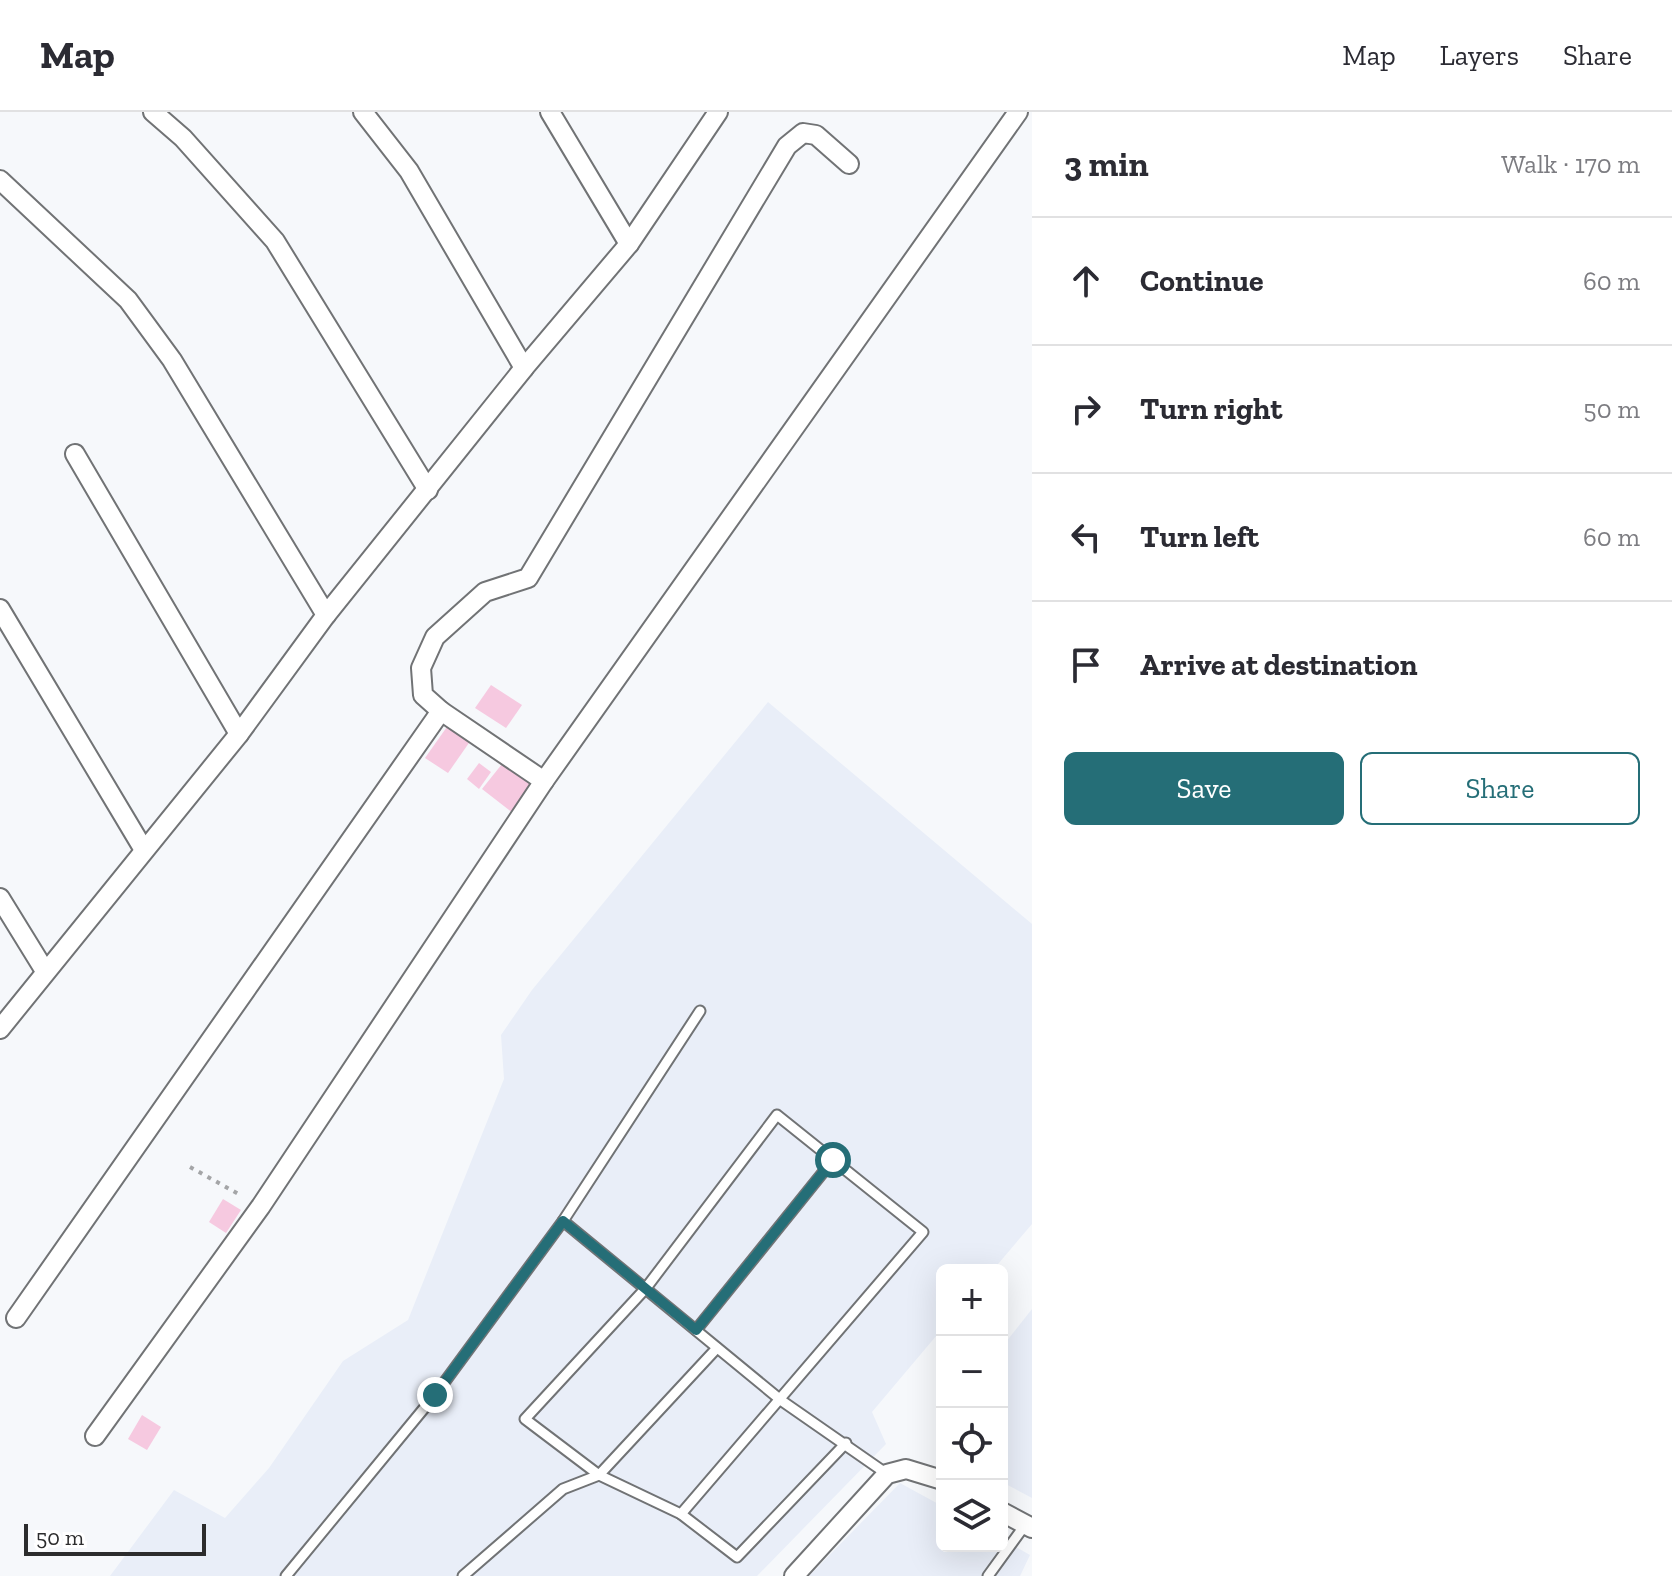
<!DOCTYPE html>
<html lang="en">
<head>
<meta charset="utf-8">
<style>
  :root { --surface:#fff; --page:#f2f2f3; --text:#2b2b33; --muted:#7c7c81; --line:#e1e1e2; --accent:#256e77 }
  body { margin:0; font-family:"Zilla Slab",serif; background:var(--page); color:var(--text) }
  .controls { position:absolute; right:24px; bottom:24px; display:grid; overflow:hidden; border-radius:12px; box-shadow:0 8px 32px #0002 }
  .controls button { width:72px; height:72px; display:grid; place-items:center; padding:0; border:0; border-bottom:2px solid var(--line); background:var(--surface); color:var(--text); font:40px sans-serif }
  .scale { position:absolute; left:24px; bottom:20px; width:182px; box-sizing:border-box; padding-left:8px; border:4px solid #2c2c2d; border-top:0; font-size:22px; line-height:28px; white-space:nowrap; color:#2c2c2d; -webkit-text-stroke:6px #fff; paint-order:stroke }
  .stop { position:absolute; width:24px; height:24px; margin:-18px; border:6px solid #256e77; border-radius:50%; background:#fff }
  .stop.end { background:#256e77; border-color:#fff; box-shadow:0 2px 8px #0008 }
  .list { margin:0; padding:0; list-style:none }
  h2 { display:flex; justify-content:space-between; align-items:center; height:104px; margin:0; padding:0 32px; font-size:34px }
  h2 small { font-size:26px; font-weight:400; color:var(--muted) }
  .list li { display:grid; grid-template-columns:52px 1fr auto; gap:24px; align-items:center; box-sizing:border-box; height:128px; padding:0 32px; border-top:2px solid var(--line) }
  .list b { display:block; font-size:30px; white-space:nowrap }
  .list em { font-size:26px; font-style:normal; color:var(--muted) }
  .actions { display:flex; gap:16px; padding:24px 32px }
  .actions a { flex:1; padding:18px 0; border:2px solid var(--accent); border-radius:12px; text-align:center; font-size:28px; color:var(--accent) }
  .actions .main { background:var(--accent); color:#fff }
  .icon { flex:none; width:44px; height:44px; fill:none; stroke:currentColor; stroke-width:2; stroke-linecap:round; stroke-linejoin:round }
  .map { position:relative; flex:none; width:1032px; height:1464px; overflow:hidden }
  header { display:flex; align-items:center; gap:48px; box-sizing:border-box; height:112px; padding:0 40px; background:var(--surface); border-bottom:2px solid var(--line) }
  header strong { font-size:38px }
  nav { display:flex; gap:44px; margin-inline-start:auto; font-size:28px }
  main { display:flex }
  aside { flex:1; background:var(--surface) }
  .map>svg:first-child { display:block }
  .built { fill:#e9eef8 }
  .building { fill:#f6c9e0 }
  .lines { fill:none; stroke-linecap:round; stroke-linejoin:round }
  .service-casing { stroke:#717375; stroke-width:13 }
  .minor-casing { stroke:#717375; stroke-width:22 }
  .path { stroke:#a4a5a7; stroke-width:4; stroke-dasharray:4 6; stroke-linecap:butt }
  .service { stroke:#fff; stroke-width:9 }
  .minor { stroke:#fff; stroke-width:18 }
  .route { stroke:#256e77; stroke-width:10 }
</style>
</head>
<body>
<header>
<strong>Map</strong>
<nav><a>Map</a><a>Layers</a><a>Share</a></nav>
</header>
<main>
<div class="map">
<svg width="1032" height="1464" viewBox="0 0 1032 1464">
  <rect width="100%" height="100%" fill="#f6f8fb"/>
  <g class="built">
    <polygon points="768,590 1032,812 1032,1112 993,1158 942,1158 942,1217 872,1300 886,1332 757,1464 110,1464 174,1378 225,1406 269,1356 343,1249 408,1208 504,967 501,923 532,878"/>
    <polygon points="1032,1197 1032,1386 1002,1370 1002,1235"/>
    <polygon points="900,1371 942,1394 942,1434 1002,1434 1002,1427 1030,1443 1020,1464 809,1464"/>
  </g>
  <g class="building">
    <polygon points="491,573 522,593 506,616 475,596"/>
    <polygon points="449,612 471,628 448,661 425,646"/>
    <polygon points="506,647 537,671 513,701 482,677"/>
    <polygon points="479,651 491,660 479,677 467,667"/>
    <polygon points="223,1087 241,1098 226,1121 209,1110"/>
    <polygon points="142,1303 161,1315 147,1338 128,1327"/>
  </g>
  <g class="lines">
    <defs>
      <g id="service">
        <polygon points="777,1003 923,1120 681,1402 599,1363 525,1307 646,1176"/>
        <polyline points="563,1109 700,899"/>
        <polyline points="696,1218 833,1048"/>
        <polyline points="681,1402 737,1445 846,1331"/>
        <polyline points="286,1464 435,1283 563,1109 782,1289 887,1362"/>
        <polyline points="463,1464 563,1377 599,1363 717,1236"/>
        <polyline points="988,1464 1025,1413"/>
      </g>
      <g id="minor">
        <polyline points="153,0 183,26 275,129 428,378"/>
        <polyline points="363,0 409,59 524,256"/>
        <polyline points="550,0 629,132"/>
        <polyline points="0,68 128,188 172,248 326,503"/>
        <polyline points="75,342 239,622"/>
        <polyline points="0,497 144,738"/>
        <polyline points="441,599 423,583 421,556 435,525 485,480 528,466 787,34 803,21 816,23 849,52"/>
        <polyline points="0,786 45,859"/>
        <polyline points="0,917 239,622 326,503 524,256 629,132 718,0"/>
        <polyline points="16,1206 441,599 544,669"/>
        <polyline points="95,1324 261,1094 544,669 1018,0"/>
        <polyline points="1002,1400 1032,1416"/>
        <polyline points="794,1464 887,1362 906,1357 942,1368"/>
      </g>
    </defs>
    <use href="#service" class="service-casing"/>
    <use href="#minor" class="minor-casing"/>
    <polyline class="path" points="190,1055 242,1084"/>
    <use href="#service" class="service"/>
    <use href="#minor" class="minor"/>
  </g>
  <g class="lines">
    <polyline class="route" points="435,1283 563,1109 696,1218 833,1048"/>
  </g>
</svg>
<div class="controls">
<button>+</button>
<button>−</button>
<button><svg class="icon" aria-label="locate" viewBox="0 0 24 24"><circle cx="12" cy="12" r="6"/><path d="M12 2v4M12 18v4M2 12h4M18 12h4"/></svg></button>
<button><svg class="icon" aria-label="layers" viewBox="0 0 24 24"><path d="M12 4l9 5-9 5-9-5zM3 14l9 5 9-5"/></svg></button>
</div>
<div class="scale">50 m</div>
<div class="stop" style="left:833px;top:1048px"></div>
<div class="stop end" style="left:435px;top:1283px"></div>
</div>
<aside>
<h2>3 min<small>Walk · 170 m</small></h2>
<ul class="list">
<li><svg class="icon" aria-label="ahead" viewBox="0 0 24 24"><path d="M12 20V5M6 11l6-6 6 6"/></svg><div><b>Continue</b></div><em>60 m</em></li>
<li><svg class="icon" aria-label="right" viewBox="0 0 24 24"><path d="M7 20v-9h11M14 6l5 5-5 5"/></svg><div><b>Turn right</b></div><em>50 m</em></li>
<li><svg class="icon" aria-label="left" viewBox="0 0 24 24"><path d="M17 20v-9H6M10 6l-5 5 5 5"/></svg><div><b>Turn left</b></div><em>60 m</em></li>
<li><svg class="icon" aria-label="arrive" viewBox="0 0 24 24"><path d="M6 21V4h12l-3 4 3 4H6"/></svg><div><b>Arrive at destination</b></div></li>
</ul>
<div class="actions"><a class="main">Save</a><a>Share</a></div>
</aside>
</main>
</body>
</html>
